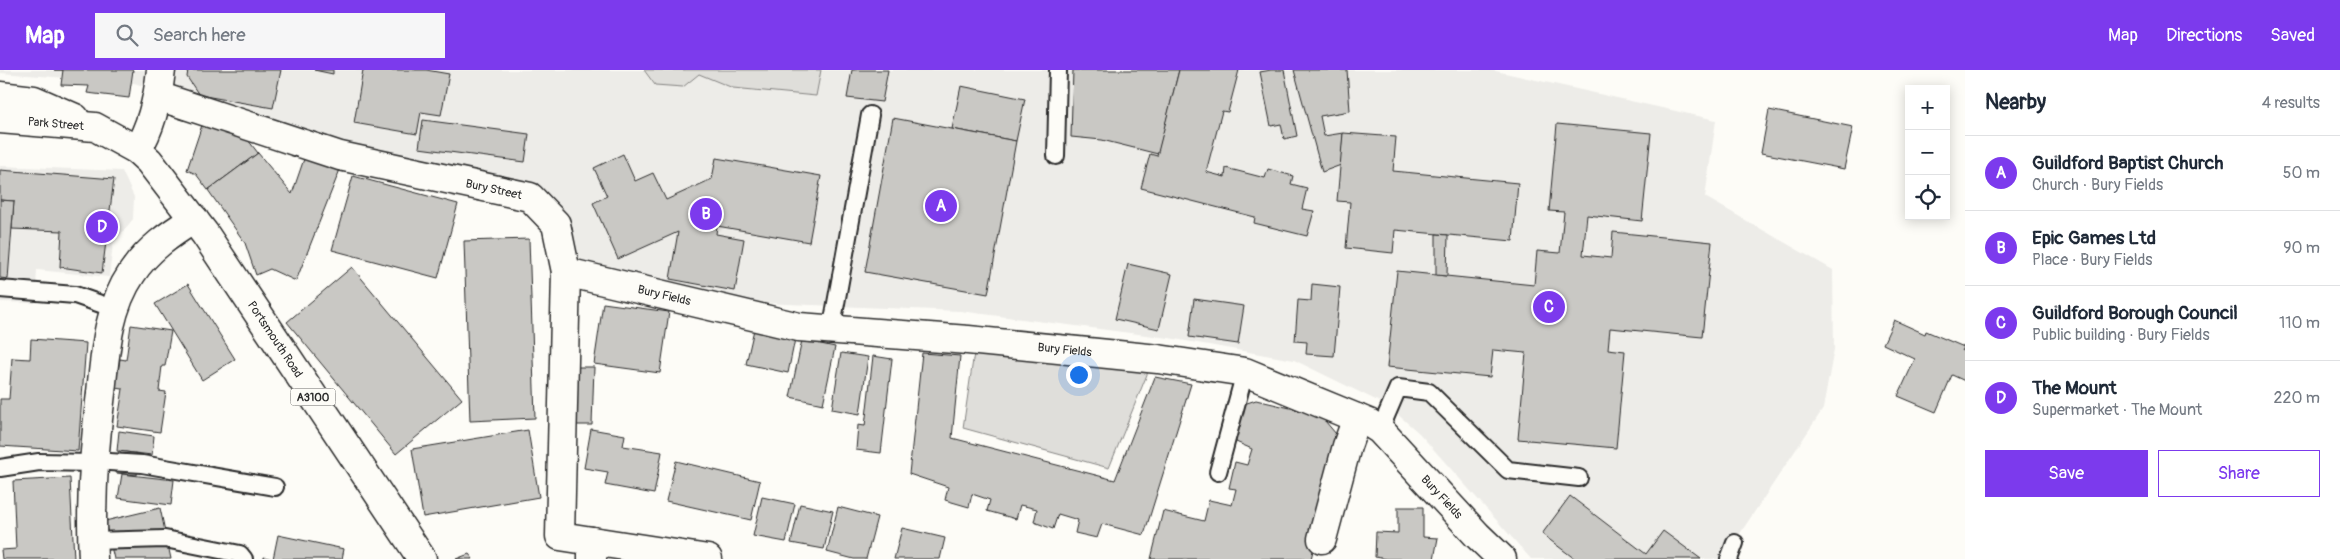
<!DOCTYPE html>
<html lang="en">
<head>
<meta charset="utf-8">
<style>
  :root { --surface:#fff; --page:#f6f6f7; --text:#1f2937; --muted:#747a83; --line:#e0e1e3; --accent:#7c3aed }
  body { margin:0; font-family:Pangolin,sans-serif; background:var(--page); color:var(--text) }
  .controls { position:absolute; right:15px; top:15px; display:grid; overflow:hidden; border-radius:0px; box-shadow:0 2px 12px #0003 }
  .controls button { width:45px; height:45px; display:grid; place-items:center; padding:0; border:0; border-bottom:1px solid var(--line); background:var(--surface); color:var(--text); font:25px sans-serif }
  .you { position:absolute; left:1078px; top:304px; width:18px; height:18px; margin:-12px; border:4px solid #fff; border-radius:50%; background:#1a73e8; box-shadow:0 0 0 8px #1a73e833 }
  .badge { display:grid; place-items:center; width:32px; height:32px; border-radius:50%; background:var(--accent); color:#fff; font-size:16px; font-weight:700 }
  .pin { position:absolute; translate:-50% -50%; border:2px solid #fff; box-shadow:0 1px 5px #0006 }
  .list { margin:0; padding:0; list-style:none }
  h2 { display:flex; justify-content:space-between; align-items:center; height:65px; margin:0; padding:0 20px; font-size:21px }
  h2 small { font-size:16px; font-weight:400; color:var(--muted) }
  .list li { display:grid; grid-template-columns:32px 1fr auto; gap:15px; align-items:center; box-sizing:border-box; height:75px; padding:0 20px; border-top:1px solid var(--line) }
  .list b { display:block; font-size:19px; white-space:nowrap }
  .list p { margin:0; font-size:16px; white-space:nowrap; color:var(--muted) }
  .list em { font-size:16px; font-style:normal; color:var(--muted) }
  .actions { display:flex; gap:10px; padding:15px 20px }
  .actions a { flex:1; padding:11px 0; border:1px solid var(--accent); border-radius:0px; text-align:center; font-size:18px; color:var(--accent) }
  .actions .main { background:var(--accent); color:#fff }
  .icon { flex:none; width:28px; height:28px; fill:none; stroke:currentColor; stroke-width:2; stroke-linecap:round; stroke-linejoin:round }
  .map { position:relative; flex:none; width:1965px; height:489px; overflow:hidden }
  header { display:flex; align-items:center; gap:30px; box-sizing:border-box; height:70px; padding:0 25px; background:var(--accent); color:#fff }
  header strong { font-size:24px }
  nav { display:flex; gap:28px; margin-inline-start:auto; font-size:18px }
  .search { width:350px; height:45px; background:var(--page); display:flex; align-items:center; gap:12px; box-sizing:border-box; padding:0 18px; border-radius:0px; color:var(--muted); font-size:19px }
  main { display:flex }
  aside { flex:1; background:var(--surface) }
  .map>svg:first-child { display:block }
  .built { fill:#edece8 }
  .green { fill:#dfdeda; stroke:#858482 }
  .building { fill:#c9c8c4; stroke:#2b2b2b }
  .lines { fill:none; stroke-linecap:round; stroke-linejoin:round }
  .service-casing { stroke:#2b2b2b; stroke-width:20 }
  .minor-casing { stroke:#2b2b2b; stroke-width:31 }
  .primary-casing { stroke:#2b2b2b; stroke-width:31 }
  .service { stroke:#fdfcf7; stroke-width:16 }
  .minor { stroke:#fdfcf7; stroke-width:28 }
  .primary { stroke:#fdfcf7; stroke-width:28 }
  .labels { text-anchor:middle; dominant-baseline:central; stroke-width:4; stroke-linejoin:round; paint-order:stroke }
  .shield { fill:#fdfcf7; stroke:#6a6a68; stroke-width:1 }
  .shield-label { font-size:11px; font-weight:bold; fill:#2b2b2b }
  .street-label { font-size:12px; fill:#2b2b2b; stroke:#fdfcf7 }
</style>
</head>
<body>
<header>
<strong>Map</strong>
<div class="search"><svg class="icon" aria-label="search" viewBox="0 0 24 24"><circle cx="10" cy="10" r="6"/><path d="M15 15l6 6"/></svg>Search here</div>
<nav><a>Map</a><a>Directions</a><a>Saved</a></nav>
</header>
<main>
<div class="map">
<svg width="1965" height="489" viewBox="0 0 1965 489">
  <rect width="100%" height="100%" fill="#fdfcf7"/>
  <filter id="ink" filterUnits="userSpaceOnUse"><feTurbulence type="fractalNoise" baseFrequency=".02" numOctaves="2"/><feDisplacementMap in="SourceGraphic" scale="10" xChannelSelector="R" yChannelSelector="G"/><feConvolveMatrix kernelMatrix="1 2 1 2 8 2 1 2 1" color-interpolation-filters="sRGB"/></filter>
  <g filter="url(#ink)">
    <g class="built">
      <polygon points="0,0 1491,0 1716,50 1705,127 1833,200 1834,279 1823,339 1735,471 1728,489 1531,489 1419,363 1388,336 1294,290 1169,268 960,241 689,230 586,195 535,141 134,13 0,3"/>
      <polygon points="0,96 122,101 134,127 133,149 113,174 109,207 37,200 35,233 0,232"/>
    </g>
    <g class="green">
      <polygon points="644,0 821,0 816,26 733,18 699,4 683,17 655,15"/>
      <polygon points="974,283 1038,288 1148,302 1109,398 963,358"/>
    </g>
    <g class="building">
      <polygon points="54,0 133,0 129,28 87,23 89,16 61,15 63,0"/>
      <polygon points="188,0 281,0 273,38 199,25 187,7"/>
      <polygon points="314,0 333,0 333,4"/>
      <polygon points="363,0 426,0 449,4 441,45 421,42 417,64 354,53"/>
      <polygon points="852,0 888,0 882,32 847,28"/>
      <polygon points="1073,0 1179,0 1158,84 1102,70 1071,67"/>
      <polygon points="1179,0 1239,0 1228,42 1222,41 1206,102 1225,107 1226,98 1265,108 1268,99 1293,106 1291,114 1307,118 1302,139 1314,141 1307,166 1254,153 1255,147 1141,118 1150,84 1157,86"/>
      <polygon points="1271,0 1284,0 1297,66 1284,69 1281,54 1271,56 1260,2"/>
      <polygon points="1294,0 1347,0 1350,41 1320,46 1324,66 1343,63 1341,95 1322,102"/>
      <polygon points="961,16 1025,29 1016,71 952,59"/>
      <polygon points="1769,40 1853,57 1844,99 1761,83"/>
      <polygon points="893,48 1016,71 988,224 865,202"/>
      <polygon points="423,50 529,64 525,92 419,78"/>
      <polygon points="203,52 245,66 258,83 208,120 196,104 187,100"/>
      <polygon points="1557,54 1651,63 1642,151 1587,145 1583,185 1611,188 1613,162 1712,172 1702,267 1610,258 1608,279 1625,281 1616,378 1518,369 1526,283 1493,280 1490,307 1387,297 1397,201 1534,215 1537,181 1560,183 1564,142 1549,141"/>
      <polygon points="1343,63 1396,67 1393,101 1518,113 1513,171 1395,160 1393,183 1346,178 1350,132 1337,131"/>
      <polygon points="258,83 292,124 305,86 341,97 296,211 270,199 256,205 245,173 208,120"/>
      <polygon points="623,84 635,111 653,103 666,130 712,109 716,88 821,106 809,172 717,156 716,164 744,169 735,221 670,209 678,162 618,189 593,133 607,126 594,98"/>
      <polygon points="0,100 114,109 102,203 60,197 62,161 12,159 14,131 0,130"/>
      <polygon points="353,106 458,134 438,208 332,180"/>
      <polygon points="0,130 14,131 8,209 0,208"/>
      <polygon points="1436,164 1448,165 1447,206 1436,205"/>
      <polygon points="529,169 535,348 470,351 464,171"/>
      <polygon points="1128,194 1172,204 1159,259 1115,249"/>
      <polygon points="352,197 462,329 396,384 287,252"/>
      <polygon points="188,214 235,289 202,310 155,234"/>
      <polygon points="1312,214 1340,217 1334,286 1306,284 1307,272 1295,271 1298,230 1311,231"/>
      <polygon points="1194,229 1244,236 1238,274 1189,267"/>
      <polygon points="603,233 669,242 660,303 594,294"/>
      <polygon points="1894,250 1925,264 1926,261 1964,277 1962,281 1965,282 1965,311 1952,305 1936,342 1898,326 1915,289 1883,274"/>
      <polygon points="131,255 171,261 165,296 162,296 159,321 166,322 160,362 117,356 123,319 115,318 120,289 126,290"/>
      <polygon points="755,255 796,264 788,303 746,294"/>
      <polygon points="31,269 86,273 78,381 0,376 0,329 9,329 12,288 30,289"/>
      <polygon points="802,270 835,277 823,334 790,327"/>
      <polygon points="841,283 868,287 860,344 832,339"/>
      <polygon points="922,283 960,286 952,368 1115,410 1155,307 1191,314 1144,465 1102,454 1097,468 1075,463 1078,450 1058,444 1053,459 1034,452 1037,439 1020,435 1016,449 987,441 990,430 972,424 969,437 945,430 948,417 909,404"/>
      <polygon points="873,286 892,289 881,383 856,380 858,355 865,356"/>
      <polygon points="577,297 594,297 592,355 575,355"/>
      <polygon points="1256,330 1320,345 1336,364 1309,470 1315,472 1311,489 1151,489 1163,441 1204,451 1209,430 1232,435 1236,419 1229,418 1235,392 1247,395 1252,379 1236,372 1233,352 1241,335"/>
      <polygon points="591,359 625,365 623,376 662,382 654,424 605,415 608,402 584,398"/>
      <polygon points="528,360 539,427 423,447 412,379"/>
      <polygon points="119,361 154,366 152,385 117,381"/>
      <polygon points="119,381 140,384 137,405 116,403"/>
      <polygon points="676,391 760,411 751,450 666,431"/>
      <polygon points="122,404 174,410 171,435 118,428"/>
      <polygon points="70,408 74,489 2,489 1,480 16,479 13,411"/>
      <polygon points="1570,426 1646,484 1663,461 1701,489 1575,489 1542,464"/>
      <polygon points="762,427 795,434 786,472 753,466"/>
      <polygon points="800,434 833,441 824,479 791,473"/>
      <polygon points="838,437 877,447 866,489 854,489 827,482"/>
      <polygon points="1398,437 1423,437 1423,467 1438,468 1434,489 1387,489 1375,487 1376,462 1398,463"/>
      <polygon points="160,438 171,489 114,489 105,451"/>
      <polygon points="902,458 945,468 940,489 894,489"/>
      <polygon points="278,465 344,479 342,489 264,489 264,487 273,489"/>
      <polygon points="469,484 473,489 456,489"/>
    </g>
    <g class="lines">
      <defs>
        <g id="service">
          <polyline points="1056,86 1058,0"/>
          <polyline points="0,219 75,225 115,239"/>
          <polyline points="831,261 870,45"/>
          <polyline points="1380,360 1398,318 1429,322 1508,400 1579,408"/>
          <polyline points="93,391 142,394 275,417"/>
          <polyline points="0,398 39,392 93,393"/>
          <polyline points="1218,402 1245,302"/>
          <polyline points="92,471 165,469 240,484 244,489"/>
          <polyline points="1729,489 1735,473"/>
        </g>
        <g id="minor">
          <path id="s1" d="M 158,26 L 340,86 L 530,127 L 556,154 L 566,202 L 560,466 L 592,471 L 592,489"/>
          <path d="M 137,80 C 152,56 158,28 161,0"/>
          <path id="s2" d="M 566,202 L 799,257 L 968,270 L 1158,289 L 1245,302 L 1369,353 L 1380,360 L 1477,465 L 1502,489"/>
          <polyline points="1322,469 1347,376 1357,348"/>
          <polyline points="592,471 708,489"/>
          <path d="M 93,489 C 90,433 94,378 101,323 C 105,282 108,238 132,203 C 148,179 170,164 194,149"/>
        </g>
        <g id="primary">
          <polyline points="0,26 34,30 75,48"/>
          <path id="s3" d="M 0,49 L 95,57 L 137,80 L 149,91 L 205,164 L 422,489"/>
        </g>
      </defs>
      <use href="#service" class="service-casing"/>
      <use href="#minor" class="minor-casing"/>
      <use href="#primary" class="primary-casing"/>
      <use href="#service" class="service"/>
      <use href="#minor" class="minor"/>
      <use href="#primary" class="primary"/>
    </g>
  </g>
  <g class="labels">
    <rect class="shield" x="290.5" y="318.5" width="45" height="17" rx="4"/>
    <g class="shield-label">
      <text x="313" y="327">A3100</text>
    </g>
    <g class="street-label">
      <text stroke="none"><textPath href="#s3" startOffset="56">Park Street</textPath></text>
      <text stroke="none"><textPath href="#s1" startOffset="349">Bury Street</textPath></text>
      <text stroke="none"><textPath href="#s2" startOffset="101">Bury Fields</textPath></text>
      <text stroke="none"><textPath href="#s3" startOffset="378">Portsmouth Road</textPath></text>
      <text stroke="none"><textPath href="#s2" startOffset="506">Bury Fields</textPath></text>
      <text stroke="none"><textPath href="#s2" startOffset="926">Bury Fields</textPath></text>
    </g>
  </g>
</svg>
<div class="controls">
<button>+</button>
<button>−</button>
<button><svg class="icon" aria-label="locate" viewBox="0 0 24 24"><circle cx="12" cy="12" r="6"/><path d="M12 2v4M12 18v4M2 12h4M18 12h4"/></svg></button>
</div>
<div class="you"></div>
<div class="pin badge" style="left:941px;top:136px">A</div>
<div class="pin badge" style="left:706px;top:144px">B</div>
<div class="pin badge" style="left:1549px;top:237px">C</div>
<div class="pin badge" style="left:102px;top:157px">D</div>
</div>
<aside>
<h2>Nearby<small>4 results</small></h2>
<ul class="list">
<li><span class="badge">A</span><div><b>Guildford Baptist Church</b><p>Church · Bury Fields</p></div><em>50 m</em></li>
<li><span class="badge">B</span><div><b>Epic Games Ltd</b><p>Place · Bury Fields</p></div><em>90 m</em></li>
<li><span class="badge">C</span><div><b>Guildford Borough Council</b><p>Public building · Bury Fields</p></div><em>110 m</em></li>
<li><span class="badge">D</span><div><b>The Mount</b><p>Supermarket · The Mount</p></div><em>220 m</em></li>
</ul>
<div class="actions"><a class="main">Save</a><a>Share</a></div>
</aside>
</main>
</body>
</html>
